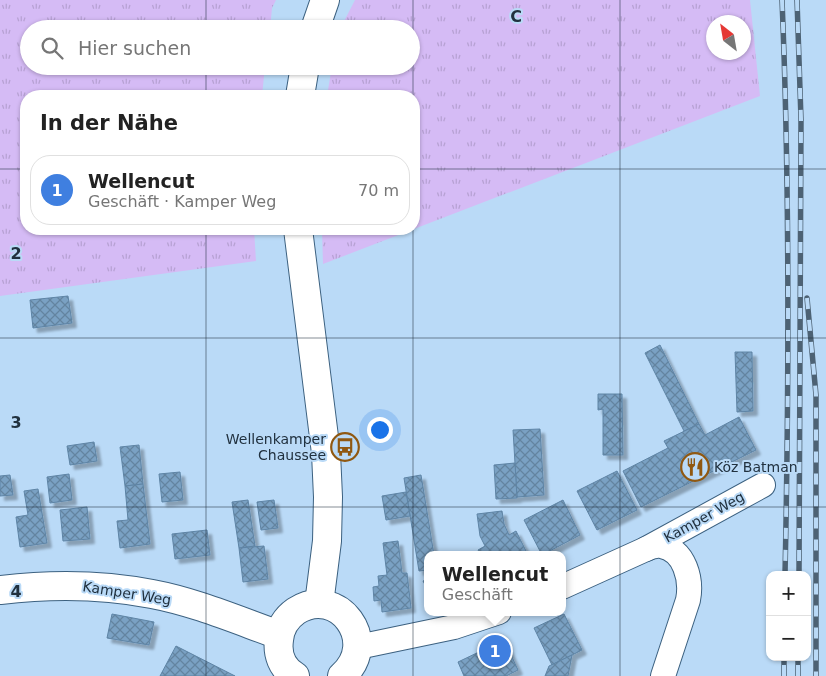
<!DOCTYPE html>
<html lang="de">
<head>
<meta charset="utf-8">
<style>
  :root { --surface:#fff; --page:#f6f6f6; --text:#222; --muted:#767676; --line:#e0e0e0; --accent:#111827 }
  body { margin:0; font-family:"DejaVu Sans",sans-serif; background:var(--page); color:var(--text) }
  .controls { position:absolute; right:15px; bottom:15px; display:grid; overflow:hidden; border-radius:10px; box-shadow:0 1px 4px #0004 }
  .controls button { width:45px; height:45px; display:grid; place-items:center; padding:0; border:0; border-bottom:1px solid var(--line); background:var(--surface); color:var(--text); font:25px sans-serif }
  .compass { position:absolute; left:706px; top:15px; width:45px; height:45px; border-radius:50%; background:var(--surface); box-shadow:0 1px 4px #0004; rotate:329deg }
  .you { position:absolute; left:379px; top:429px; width:18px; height:18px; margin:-12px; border:4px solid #fff; border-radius:50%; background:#1a73e8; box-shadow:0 0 0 8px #1a73e833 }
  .badge { display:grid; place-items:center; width:32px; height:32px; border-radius:50%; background:var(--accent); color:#fff; font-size:16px; font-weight:700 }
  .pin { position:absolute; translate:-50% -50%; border:2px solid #fff; box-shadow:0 1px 5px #0006 }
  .popup { position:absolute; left:424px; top:551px; width:142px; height:65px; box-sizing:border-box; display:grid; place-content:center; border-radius:10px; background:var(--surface); filter:drop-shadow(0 1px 4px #0005); font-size:16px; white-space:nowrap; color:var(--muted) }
  .popup b { font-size:19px; color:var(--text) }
  .popup::after { content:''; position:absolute; left:50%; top:100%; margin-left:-10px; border:10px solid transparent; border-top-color:var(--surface) }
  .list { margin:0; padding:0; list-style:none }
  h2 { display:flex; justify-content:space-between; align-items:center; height:65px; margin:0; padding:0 20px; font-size:21px }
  h2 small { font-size:16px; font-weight:400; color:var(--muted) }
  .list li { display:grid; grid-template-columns:32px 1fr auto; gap:15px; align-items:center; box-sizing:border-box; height:70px; margin:0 10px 10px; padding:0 10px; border:1px solid var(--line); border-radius:20px }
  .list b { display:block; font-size:19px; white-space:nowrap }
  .list p { margin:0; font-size:16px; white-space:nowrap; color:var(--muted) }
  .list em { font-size:16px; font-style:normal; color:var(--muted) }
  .icon { flex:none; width:28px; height:28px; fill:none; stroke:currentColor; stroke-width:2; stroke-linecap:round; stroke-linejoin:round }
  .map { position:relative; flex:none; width:826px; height:676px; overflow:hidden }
  .search { position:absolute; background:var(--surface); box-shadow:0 1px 4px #0004; left:20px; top:20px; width:400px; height:55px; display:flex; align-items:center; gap:12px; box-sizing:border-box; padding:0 18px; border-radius:28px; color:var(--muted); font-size:19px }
  .panel { position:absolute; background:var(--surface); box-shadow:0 1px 4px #0004; left:20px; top:90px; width:400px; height:145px; border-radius:20px }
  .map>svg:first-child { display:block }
  .grass { fill:url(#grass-tufts); fill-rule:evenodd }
  .building { fill:url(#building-cross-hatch); stroke:#5e84a5; filter:url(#shadow) }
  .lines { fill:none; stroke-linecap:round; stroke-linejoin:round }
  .minor-casing { stroke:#3c6180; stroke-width:26 }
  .major-casing { stroke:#3c6180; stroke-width:30 }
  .minor { stroke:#fff; stroke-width:24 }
  .major { stroke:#fff; stroke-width:28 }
  .rail-casing { stroke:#4d6274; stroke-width:5.5 }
  .rail { stroke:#badaf7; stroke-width:4; stroke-dasharray:11; stroke-linecap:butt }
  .grid { fill:none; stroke:#21313f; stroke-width:1; stroke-opacity:0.55 }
  .labels { text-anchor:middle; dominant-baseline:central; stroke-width:4; stroke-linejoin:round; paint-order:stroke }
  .poi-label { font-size:14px; fill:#21313f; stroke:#badaf7; text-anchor:end }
  .street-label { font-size:14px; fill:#21313f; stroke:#badaf7 }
  .grid-label { font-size:16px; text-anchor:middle; font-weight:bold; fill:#21313f; stroke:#badaf7; stroke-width:4; stroke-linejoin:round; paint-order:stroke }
</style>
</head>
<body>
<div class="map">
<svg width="826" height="676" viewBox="0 0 826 676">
  <defs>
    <pattern id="grass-tufts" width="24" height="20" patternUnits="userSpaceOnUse" patternTransform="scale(1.25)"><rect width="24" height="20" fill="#d5bbf5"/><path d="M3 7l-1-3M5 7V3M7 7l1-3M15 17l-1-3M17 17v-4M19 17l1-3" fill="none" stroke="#b7a1d3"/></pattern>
    <pattern id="building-cross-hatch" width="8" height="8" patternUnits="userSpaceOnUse" patternTransform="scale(1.25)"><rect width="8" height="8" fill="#7aa1c3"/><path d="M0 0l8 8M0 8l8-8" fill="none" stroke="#6484a0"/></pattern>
    <filter id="shadow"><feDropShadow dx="4.5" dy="4.5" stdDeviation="1" flood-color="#0004"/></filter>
  </defs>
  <rect width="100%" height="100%" fill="#badaf7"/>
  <g class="grass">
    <polygon points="0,0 276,0 272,8 270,29 29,29 29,66 265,66 262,96 26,96 26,229 254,229 256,261 0,296"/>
    <path d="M 355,0 L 750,0 L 760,96 L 323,264 L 322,229 L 414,229 L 414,96 L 327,96 L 332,66 L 411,66 L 411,29 L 340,29 ZM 714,22 L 744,22 L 744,52 L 714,52 Z"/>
  </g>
  <g class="building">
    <polygon points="68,296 72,323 33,328 30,300"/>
    <polygon points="660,345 699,424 684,431 645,353"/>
    <polygon points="735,352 752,352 753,411 737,412"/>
    <polygon points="598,394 622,394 623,455 603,455 603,409 598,410"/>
    <polygon points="739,417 756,450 641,507 623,471 668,448 664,441 699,424 705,435"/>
    <polygon points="540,429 544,495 517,497 513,430"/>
    <polygon points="94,442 97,461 70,465 67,446"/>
    <polygon points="139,445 143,484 125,486 120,447"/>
    <polygon points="515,463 517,498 496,499 494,465"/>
    <polygon points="617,471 637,510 597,530 577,491"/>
    <polygon points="180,472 183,500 162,502 159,474"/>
    <polygon points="69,474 72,500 50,503 47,477"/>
    <polygon points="10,475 13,495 0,496 0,476"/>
    <polygon points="421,475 434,555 428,555 428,570 419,571 404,478"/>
    <polygon points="143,484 150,544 120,548 117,521 128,520 125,486"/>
    <polygon points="38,489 47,543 20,547 16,517 28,515 24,491"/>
    <polygon points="406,492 410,516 386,520 382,496"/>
    <polygon points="248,500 255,546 239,548 232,502"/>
    <polygon points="274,500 278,528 261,530 257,502"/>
    <polygon points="563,500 580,535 542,555 524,520"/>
    <polygon points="87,507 90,539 63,541 60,510"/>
    <polygon points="502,511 504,524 509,535 516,531 528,555 481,555 478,550 485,546 480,536 477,514"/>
    <polygon points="207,530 210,555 175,559 172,534"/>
    <polygon points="398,541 402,573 407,573 411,608 382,612 381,600 374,601 373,587 379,586 378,576 387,575 383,543"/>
    <polygon points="264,546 268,579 243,582 239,548"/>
    <polygon points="428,579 428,590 423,581"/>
    <polygon points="112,614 154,622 149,645 107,638"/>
    <polygon points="564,614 582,650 552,665 534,628"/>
    <polygon points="504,640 518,670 506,676 464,676 458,662"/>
    <polygon points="176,646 235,676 160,676"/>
    <polygon points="572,655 568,676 545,676 549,666"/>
  </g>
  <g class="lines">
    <defs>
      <g id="minor">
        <polyline points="646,549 763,485"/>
        <path d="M 562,587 L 646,549 C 651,547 656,545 661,546 C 685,550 692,580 688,600 L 663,676"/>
        <polyline points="358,647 454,627 499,612"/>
      </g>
      <g id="major">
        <polyline points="315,29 325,0"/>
        <polyline points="300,96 305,66"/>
        <polyline points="298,229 326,453 328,497 327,541 319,604"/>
        <path d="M 0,590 C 51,584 101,584 152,594 C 195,602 237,620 279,635"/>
        <path d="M 295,676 C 282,668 277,654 279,640 C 280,628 286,618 296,611 C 338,584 381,642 342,676"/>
      </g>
    </defs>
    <use href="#minor" class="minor-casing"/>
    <use href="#major" class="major-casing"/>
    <use href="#minor" class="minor"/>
    <use href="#major" class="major"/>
    <defs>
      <g id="rail">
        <path d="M 782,0 C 790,191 789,383 785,575"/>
        <polyline points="797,0 801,119 799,575"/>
        <polyline points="807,298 816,395 816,676"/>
        <polyline points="784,676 784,657"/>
        <polyline points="798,676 798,657"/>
      </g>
    </defs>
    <use href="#rail" class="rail-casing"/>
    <use href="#rail" class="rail"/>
  </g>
  <path class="grid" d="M 206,0 L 206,29M 413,0 L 413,96M 620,0 L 620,676M 206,66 L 206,96M 0,169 L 26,169M 414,169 L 826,169M 206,229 L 206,676M 413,229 L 413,676M 0,338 L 826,338M 0,507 L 826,507"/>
  <defs>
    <symbol id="bus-ring" viewBox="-11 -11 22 22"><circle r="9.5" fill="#badaf7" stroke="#905811" stroke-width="1.5"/><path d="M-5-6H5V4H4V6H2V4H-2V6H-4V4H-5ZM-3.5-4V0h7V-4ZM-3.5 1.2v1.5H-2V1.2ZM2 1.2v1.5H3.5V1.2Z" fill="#905811"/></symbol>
    <symbol id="restaurant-ring" viewBox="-11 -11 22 22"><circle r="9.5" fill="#badaf7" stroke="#905811" stroke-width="1.5"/><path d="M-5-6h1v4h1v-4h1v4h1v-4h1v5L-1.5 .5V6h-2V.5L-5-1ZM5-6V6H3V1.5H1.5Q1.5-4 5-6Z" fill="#905811"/></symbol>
  </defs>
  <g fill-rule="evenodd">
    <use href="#bus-ring" x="329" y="431" width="32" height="32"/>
    <use href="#restaurant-ring" x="679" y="451" width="32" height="32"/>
  </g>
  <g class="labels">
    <g class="poi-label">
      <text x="326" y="439">Wellenkamper<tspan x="326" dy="16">Chaussee</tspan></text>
      <text x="714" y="467" text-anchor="start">Köz Batman</text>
    </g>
    <g class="street-label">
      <text transform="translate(704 517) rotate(-29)">Kamper Weg</text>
      <text transform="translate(127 593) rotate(9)">Kamper Weg</text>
    </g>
  </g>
  <g class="grid-label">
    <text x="516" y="22">C</text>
    <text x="16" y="259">2</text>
    <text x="16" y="428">3</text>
    <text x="16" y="597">4</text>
  </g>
</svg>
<div class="controls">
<button>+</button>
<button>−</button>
</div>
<svg class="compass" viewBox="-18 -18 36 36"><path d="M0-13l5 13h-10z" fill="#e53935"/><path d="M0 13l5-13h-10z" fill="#767676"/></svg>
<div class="you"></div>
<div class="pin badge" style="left:495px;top:651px;background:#3f7fe0">1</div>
<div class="popup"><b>Wellencut</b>Geschäft</div>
<div class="search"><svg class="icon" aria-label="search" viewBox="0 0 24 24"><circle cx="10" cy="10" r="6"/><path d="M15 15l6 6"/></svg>Hier suchen</div>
<section class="panel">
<h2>In der Nähe<small></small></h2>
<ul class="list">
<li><span class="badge" style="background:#3f7fe0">1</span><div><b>Wellencut</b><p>Geschäft · Kamper Weg</p></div><em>70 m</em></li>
</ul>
</section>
</div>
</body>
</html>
